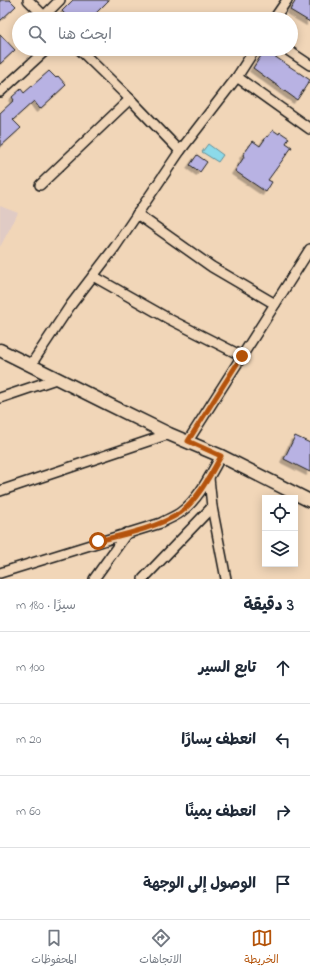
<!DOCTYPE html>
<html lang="ar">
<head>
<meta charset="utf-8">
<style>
  :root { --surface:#fff; --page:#f2f2f3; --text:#1f2937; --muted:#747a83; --line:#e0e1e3; --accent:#b45309 }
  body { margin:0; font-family:"Indie Flower","Playpen Sans Arabic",sans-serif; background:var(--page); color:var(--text); direction:rtl }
  .controls { position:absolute; right:12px; bottom:12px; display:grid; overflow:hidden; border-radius:0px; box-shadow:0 2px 10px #0003 }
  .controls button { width:36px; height:36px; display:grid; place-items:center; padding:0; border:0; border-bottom:1px solid var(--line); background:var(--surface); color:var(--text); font:20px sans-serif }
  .stop { position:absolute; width:12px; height:12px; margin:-9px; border:3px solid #b45309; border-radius:50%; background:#fff }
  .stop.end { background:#b45309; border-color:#fff; box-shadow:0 1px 4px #0008 }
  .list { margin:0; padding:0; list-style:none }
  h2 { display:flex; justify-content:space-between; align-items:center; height:52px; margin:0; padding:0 16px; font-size:17px }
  h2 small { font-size:13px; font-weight:400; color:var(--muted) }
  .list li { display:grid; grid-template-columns:26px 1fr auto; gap:12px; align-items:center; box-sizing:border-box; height:72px; padding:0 16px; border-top:1px solid var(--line) }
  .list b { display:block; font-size:15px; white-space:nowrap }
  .list em { font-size:13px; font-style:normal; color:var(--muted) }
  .icon { flex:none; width:22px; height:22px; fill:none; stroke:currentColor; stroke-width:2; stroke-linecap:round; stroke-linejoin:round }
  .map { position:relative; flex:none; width:310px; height:579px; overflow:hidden; direction:ltr }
  .search { position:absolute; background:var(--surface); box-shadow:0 2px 10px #0003; left:12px; right:12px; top:12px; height:44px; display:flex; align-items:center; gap:10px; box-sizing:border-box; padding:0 14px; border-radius:22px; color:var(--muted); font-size:15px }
  .sheet { height:340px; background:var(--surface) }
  nav { display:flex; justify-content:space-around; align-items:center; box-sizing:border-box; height:56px; border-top:1px solid var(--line); background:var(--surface); font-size:11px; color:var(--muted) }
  nav a { display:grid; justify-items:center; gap:2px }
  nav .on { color:var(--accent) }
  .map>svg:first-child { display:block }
  .built { fill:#e0cbc5 }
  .water { fill:#8cdaea; stroke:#5f8e98 }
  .building { fill:#b8b2e3; stroke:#1c1c1c; filter:url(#shadow) }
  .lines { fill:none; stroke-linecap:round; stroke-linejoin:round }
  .street-casing { stroke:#1c1c1c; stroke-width:12 }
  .secondary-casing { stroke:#1c1c1c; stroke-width:15 }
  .street { stroke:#f1d6b8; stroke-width:9 }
  .secondary { stroke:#f1d6b8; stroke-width:12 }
  .route { stroke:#b45309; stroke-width:5 }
</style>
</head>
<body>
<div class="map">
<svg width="310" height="579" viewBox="0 0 310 579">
  <defs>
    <filter id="shadow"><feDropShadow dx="-3.5" dy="3.5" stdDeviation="0" flood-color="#0004"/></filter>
  </defs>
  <rect width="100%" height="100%" fill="#f1d6b8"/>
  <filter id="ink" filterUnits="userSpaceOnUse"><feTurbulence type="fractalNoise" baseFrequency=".025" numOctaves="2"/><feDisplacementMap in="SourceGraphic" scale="8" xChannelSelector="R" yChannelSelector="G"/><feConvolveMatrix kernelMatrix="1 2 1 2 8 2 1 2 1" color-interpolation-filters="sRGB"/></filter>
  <g filter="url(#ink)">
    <polygon class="built" points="0,206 18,213 0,247"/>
    <polygon class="water" points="208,144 223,155 218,162 202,152"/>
    <g class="building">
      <polygon points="0,0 10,0 16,6 0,21"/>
      <polygon points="73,0 109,0 90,19 70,19 62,11"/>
      <polygon points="296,0 310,0 310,22 290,10"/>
      <polygon points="0,34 15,50 0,64"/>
      <polygon points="265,50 310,80 297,100 253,68"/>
      <polygon points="49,71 56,78 58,76 66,85 40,109 34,101 13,120 21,128 0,147 0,113 14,100 12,97 21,89 24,93"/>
      <polygon points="273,130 279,134 280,132 289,138 286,143 292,147 268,180 272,182 266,192 235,171 244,157 243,155 253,141 260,146 267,136 268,137"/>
      <polygon points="197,155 207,162 200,172 190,165"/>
      <polygon points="295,436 310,443 310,472 284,459"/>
    </g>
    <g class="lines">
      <defs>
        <g id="street">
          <polyline points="28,0 47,19"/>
          <polyline points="44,16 60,0"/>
          <polyline points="274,19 287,0"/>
          <polyline points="79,49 130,99 180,151"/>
          <polyline points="286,49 310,65"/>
          <polyline points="237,77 310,129"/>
          <polyline points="0,92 47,49"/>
          <polyline points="40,185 130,99"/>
          <polyline points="137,214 212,267 275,304"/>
          <polyline points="93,276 169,319 242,356"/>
          <polyline points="30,366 70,306 115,247 180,151 237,77 255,49"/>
          <polyline points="0,398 56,379"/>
          <polyline points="188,441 310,249"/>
          <polyline points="209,478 212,507 226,579"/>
          <polyline points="0,491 169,434"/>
          <path d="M 0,573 L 161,523 C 167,519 175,517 181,512 C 199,499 210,475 221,456"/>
          <polyline points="94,579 127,533"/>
          <polyline points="143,579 212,507"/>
        </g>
        <polyline id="secondary" points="0,350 106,403 169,434 221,456 310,501"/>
      </defs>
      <use href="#street" class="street-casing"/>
      <use href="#secondary" class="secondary-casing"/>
      <use href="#street" class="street"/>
      <use href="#secondary" class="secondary"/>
    </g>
  </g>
  <g class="lines" filter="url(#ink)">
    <path class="route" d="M 98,541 C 122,535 159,527 180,513 C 197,501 211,474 221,456 L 188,441 L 242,356"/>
  </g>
</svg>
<div class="controls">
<button><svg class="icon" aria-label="locate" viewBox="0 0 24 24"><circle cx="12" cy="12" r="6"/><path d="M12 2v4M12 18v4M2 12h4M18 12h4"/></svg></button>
<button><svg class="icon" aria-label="layers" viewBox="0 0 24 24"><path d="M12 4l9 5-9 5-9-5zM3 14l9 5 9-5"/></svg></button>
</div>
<div class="stop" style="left:98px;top:541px"></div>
<div class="stop end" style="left:242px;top:356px"></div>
<div class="search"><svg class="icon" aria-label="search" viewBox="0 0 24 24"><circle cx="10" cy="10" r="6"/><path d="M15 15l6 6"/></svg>ابحث هنا</div>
</div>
<section class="sheet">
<h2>3 دقيقة<small>سيرًا · 180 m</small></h2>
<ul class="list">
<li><svg class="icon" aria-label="ahead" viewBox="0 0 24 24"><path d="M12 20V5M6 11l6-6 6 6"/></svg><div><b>تابع السير</b></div><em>100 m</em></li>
<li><svg class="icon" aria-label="left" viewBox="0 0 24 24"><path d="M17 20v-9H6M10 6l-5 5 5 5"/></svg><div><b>انعطف يسارًا</b></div><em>20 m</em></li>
<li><svg class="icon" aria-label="right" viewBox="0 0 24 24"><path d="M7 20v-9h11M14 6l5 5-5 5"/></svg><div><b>انعطف يمينًا</b></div><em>60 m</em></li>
<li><svg class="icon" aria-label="arrive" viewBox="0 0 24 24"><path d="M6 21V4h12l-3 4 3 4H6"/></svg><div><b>الوصول إلى الوجهة</b></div></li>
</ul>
</section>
<nav>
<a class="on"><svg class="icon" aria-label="map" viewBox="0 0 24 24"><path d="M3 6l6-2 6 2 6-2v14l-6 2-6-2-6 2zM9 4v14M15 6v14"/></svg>الخريطة</a>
<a><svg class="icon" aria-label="directions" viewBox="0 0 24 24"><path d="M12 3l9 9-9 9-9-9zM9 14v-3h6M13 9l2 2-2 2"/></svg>الاتجاهات</a>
<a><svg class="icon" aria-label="saved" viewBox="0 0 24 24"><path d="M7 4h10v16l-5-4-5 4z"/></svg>المحفوظات</a>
</nav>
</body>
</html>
